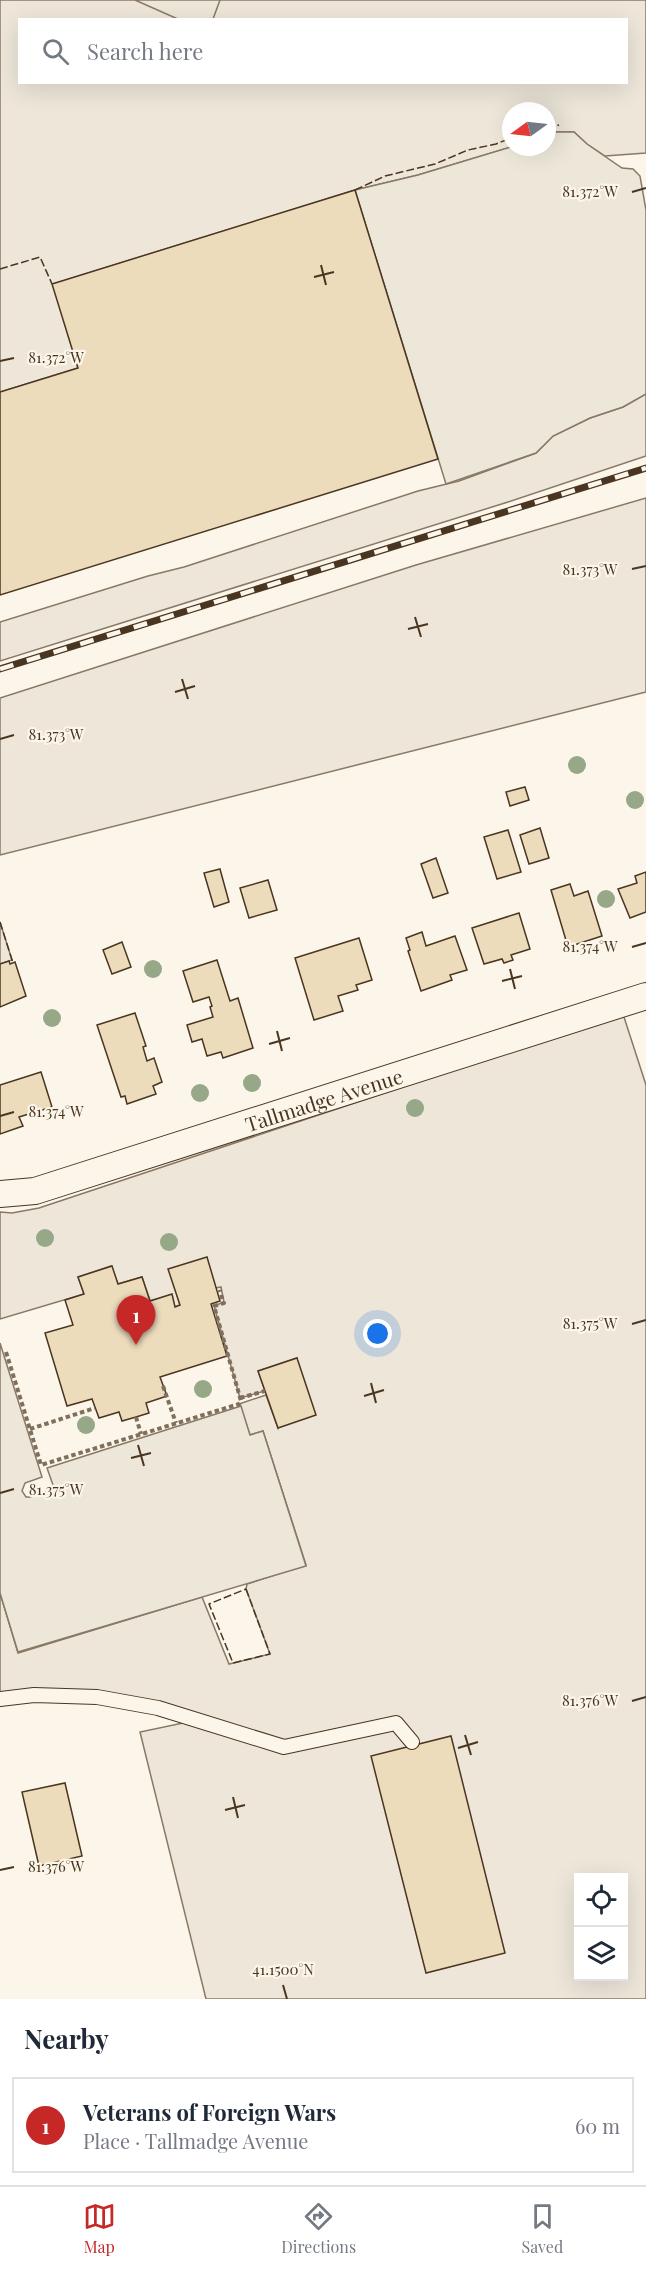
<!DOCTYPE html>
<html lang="en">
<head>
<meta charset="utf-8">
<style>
  :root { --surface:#fff; --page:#f2f2f3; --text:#1f2937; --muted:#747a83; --line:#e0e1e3; --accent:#c62828 }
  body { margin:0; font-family:"Playfair Display",serif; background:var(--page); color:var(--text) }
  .controls { position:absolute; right:18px; bottom:18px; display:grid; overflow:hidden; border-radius:0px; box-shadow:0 6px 24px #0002 }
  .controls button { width:54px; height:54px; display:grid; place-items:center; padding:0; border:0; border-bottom:2px solid var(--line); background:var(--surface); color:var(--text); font:30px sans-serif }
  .compass { position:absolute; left:502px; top:102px; width:54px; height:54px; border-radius:50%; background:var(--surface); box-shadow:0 6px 24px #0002; rotate:255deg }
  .you { position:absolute; left:378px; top:1334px; width:21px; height:21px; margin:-15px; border:4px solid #fff; border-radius:50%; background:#1a73e8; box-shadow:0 0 0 9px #1a73e833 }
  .badge { display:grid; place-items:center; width:39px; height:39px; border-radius:50%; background:var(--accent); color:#fff; font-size:20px; font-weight:700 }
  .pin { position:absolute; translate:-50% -50px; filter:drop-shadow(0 2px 3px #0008) }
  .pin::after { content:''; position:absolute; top:32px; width:21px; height:18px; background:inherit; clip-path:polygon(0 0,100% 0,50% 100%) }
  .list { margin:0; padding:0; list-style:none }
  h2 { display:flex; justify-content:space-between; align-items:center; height:78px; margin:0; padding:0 24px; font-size:26px }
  h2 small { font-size:20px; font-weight:400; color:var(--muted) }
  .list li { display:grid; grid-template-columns:39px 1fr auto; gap:18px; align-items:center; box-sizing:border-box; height:96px; margin:0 12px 12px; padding:0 12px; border:2px solid var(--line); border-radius:0px }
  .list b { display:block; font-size:22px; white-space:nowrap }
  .list p { margin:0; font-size:20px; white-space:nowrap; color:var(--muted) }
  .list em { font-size:20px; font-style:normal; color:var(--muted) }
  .icon { flex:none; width:33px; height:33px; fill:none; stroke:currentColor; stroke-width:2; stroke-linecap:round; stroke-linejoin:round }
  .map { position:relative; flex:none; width:646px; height:1999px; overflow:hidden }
  .search { position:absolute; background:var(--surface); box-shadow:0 6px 24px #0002; left:18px; right:18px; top:18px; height:66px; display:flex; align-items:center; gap:15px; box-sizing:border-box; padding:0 21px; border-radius:0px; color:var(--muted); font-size:22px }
  .sheet { height:186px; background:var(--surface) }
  nav { display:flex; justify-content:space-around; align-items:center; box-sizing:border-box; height:84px; border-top:2px solid var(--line); background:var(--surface); font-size:16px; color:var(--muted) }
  nav a { display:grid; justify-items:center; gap:3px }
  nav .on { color:var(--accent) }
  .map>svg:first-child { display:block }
  .green { fill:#ede6d9; stroke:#887966; stroke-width:1.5; fill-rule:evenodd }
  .parking { fill:#ede7d9; stroke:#887966; stroke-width:1.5 }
  .building { fill:#ecdcbc; stroke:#4a3520; stroke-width:1.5 }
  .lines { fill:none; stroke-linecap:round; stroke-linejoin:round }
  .service-casing { stroke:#4a3520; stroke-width:16 }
  .minor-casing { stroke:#4a3520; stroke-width:28 }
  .path { stroke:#7f6f5c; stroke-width:4; stroke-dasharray:4.5 3; stroke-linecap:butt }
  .service { stroke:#fbf6e9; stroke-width:14 }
  .minor { stroke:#fbf6e9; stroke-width:26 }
  .rail-casing { stroke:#4a3520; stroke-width:7 }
  .rail { stroke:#fbf6e9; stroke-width:4.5; stroke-dasharray:14; stroke-linecap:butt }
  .fence { stroke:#4a3520; stroke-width:1.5; stroke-dasharray:8 3; stroke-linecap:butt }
  .tree { fill:#96a887 }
  .ticks { fill:none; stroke:#4a3520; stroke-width:2 }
  .labels { text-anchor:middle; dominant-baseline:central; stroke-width:4.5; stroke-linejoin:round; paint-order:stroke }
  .street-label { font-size:20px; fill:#4a3520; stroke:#fbf6e9 }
  .ticks-label { font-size:15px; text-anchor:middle; fill:#4a3520; stroke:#fbf6e9; stroke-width:4.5; stroke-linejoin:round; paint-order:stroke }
</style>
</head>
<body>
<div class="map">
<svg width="646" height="1999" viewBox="0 0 646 1999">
  <rect width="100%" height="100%" fill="#fbf6e9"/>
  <g class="green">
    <path d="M 0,0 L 646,0 L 646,153 L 605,156 L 587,144 L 574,132 L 556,132 L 547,135 L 547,111 L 511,111 L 511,147 L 418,175 L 355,190 L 53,284 L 78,368 L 0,392 ZM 20,20 L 626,20 L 626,82 L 20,82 Z"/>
    <polygon points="646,394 646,456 508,502 0,661 0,622 148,576 184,567 418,491 459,481 536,453 553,436 590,418 623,407"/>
    <polygon points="646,498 646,692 0,855 0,698 416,565"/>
    <polygon points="0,922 12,960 0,964"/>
    <path d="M 623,1014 L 646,1085 L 646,1999 L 206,1999 L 140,1732 L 202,1719 L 102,1691 L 0,1695 L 0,1593 L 18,1653 L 202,1597 L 229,1664 L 270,1654 L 246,1589 L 247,1584 L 306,1565 L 263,1431 L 250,1435 L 239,1404 L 266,1395 L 278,1428 L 297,1358 L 258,1371 L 265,1391 L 240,1398 L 214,1306 L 224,1302 L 221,1287 L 216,1288 L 169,1269 L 180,1305 L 175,1307 L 171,1295 L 150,1301 L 142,1277 L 118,1284 L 111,1266 L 78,1277 L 84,1294 L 0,1319 L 0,1212 L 12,1213 L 39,1208 ZM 578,1878 L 624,1878 L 624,1976 L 578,1976 Z"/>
  </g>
  <g class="parking">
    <polygon points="135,0 220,0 213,19 180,20"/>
    <polygon points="556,132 574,132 587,144 622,168 633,169 640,176 646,210 646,394 623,407 590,418 553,436 536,453 446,484 355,190 418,175 511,147 547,147 547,135"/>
    <polygon points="0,1343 42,1477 25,1483 22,1491 26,1497 30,1497 52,1489 53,1485 47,1468 241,1406 250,1435 263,1431 306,1566 18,1652 0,1593"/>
  </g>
  <g class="building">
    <polygon points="355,190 438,459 0,595 0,392 78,368 52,284"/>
    <polygon points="525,787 529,800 510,806 506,792"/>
    <polygon points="540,828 549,858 529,864 520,835"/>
    <polygon points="508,830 521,872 497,879 484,837"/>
    <polygon points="436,858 448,893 433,898 421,864"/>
    <polygon points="220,869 229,902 214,907 204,873"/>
    <polygon points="646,872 646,912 630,918 618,889 637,883 635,876"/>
    <polygon points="268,880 277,910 249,918 240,888"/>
    <polygon points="570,884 574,896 588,891 602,936 568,947 551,890"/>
    <polygon points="519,913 530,949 511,955 513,960 504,963 502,959 484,964 472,928"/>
    <polygon points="422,932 426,946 455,936 467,970 450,975 452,980 421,991 408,951 410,950 406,938"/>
    <polygon points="359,938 372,980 356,985 358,990 338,996 343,1011 314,1020 295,958"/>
    <polygon points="122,942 131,967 112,974 103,950"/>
    <polygon points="217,960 230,1001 238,998 253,1048 223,1058 221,1052 207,1056 202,1039 192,1042 187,1025 213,1017 210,1007 212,1006 209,997 193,1002 183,971"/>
    <polygon points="9,961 10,964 15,962 26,996 0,1007 0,964"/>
    <polygon points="135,1013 146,1046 143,1047 147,1061 154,1058 162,1082 153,1086 156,1094 127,1104 125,1096 121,1097 97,1025"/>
    <polygon points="41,1072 52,1107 19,1117 23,1126 0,1134 0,1085"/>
    <polygon points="207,1257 220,1301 211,1304 227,1356 160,1377 167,1396 146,1403 149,1413 136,1417 122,1421 119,1412 99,1418 92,1399 67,1406 45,1333 73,1325 65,1300 84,1294 78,1277 112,1266 118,1284 142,1277 150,1301 172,1294 175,1307 180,1305 168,1269"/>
    <polygon points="297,1358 316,1415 278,1428 258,1371"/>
    <polygon points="451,1736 505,1953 426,1973 371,1756"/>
    <polygon points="65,1783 82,1856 39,1866 22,1792"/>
  </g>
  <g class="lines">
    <defs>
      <polyline id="service" points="0,1699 34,1695 97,1697 158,1708 284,1747 396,1723 412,1742"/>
      <g id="minor">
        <path id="s1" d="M 0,1194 L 35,1191 L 646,996"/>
      </g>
    </defs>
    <use href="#service" class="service-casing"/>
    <use href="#minor" class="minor-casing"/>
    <g class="path">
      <polyline points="6,1352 41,1465 239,1404 241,1401 214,1306 224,1303 219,1290"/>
      <polyline points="163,1386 176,1423"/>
      <polyline points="240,1398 265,1391"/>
      <polyline points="136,1417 141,1434"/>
      <polyline points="30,1429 95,1408"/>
    </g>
    <use href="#service" class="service"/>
    <use href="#minor" class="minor"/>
    <defs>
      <polyline id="rail" points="0,669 646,468"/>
    </defs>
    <use href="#rail" class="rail-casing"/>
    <use href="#rail" class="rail"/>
    <g class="fence">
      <polyline points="547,129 559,125"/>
      <polyline points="355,190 385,176 435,164 468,150 496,144 511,138"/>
      <polyline points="0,269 40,257 52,284"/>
      <polyline points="0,922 13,963"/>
      <polygon points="246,1589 270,1654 233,1663 209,1604"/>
    </g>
  </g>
  <g class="tree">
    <circle cx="577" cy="765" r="9"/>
    <circle cx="635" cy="800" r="9"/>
    <circle cx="606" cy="899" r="9"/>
    <circle cx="153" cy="969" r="9"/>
    <circle cx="52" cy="1018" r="9"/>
    <circle cx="252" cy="1083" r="9"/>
    <circle cx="200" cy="1093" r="9"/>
    <circle cx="415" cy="1108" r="9"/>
    <circle cx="45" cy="1238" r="9"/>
    <circle cx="169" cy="1242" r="9"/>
    <circle cx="203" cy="1389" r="9"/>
    <circle cx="86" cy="1425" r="9"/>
  </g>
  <path class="ticks" d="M 632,192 L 646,188M 321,265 L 326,285M 314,277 L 334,272M 0,361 L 14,358M 632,569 L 646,566M 415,617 L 421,637M 408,629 L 428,624M 182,679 L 188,699M 175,692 L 195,686M 0,739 L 14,735M 632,947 L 646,943M 510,969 L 515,989M 502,981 L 522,976M 277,1031 L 282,1051M 269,1044 L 290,1038M 0,1116 L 14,1112M 632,1324 L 646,1320M 371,1383 L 376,1403M 364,1396 L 384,1390M 138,1445 L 144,1466M 131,1458 L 151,1453M 0,1493 L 14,1489M 632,1701 L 646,1697M 465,1735 L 471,1755M 458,1748 L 478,1742M 233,1797 L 238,1818M 225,1810 L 245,1805M 0,1870 L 14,1867M 283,1985 L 287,1999"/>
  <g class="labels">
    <g class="street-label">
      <text stroke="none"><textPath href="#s1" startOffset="338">Tallmadge Avenue</textPath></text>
    </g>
  </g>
  <g class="ticks-label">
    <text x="590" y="197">81.372°W</text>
    <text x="56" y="363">81.372°W</text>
    <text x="590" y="575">81.373°W</text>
    <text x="56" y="740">81.373°W</text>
    <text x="590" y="952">81.374°W</text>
    <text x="56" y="1117">81.374°W</text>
    <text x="590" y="1329">81.375°W</text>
    <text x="56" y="1495">81.375°W</text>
    <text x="590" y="1706">81.376°W</text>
    <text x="56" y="1872">81.376°W</text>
    <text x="283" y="1975">41.1500°N</text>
  </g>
</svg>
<div class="controls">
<button><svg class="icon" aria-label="locate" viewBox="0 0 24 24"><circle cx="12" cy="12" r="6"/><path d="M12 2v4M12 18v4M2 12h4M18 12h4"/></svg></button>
<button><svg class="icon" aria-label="layers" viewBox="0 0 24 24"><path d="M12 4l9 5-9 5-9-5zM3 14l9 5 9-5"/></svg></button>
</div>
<svg class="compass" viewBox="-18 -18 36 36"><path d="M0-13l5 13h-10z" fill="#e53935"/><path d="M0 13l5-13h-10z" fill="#747a83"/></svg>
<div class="you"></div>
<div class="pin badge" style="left:136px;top:1345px">1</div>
<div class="search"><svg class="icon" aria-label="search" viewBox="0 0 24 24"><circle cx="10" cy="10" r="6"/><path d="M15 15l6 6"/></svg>Search here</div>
</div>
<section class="sheet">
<h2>Nearby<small></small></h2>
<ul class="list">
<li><span class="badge">1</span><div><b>Veterans of Foreign Wars</b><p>Place · Tallmadge Avenue</p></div><em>60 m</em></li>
</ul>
</section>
<nav>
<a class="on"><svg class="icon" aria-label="map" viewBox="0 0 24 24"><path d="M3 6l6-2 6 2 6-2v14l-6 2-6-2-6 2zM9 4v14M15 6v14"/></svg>Map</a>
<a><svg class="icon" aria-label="directions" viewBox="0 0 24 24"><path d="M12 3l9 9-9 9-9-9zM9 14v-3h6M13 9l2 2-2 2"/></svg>Directions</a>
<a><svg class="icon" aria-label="saved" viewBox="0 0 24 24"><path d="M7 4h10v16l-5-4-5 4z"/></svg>Saved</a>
</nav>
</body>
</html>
